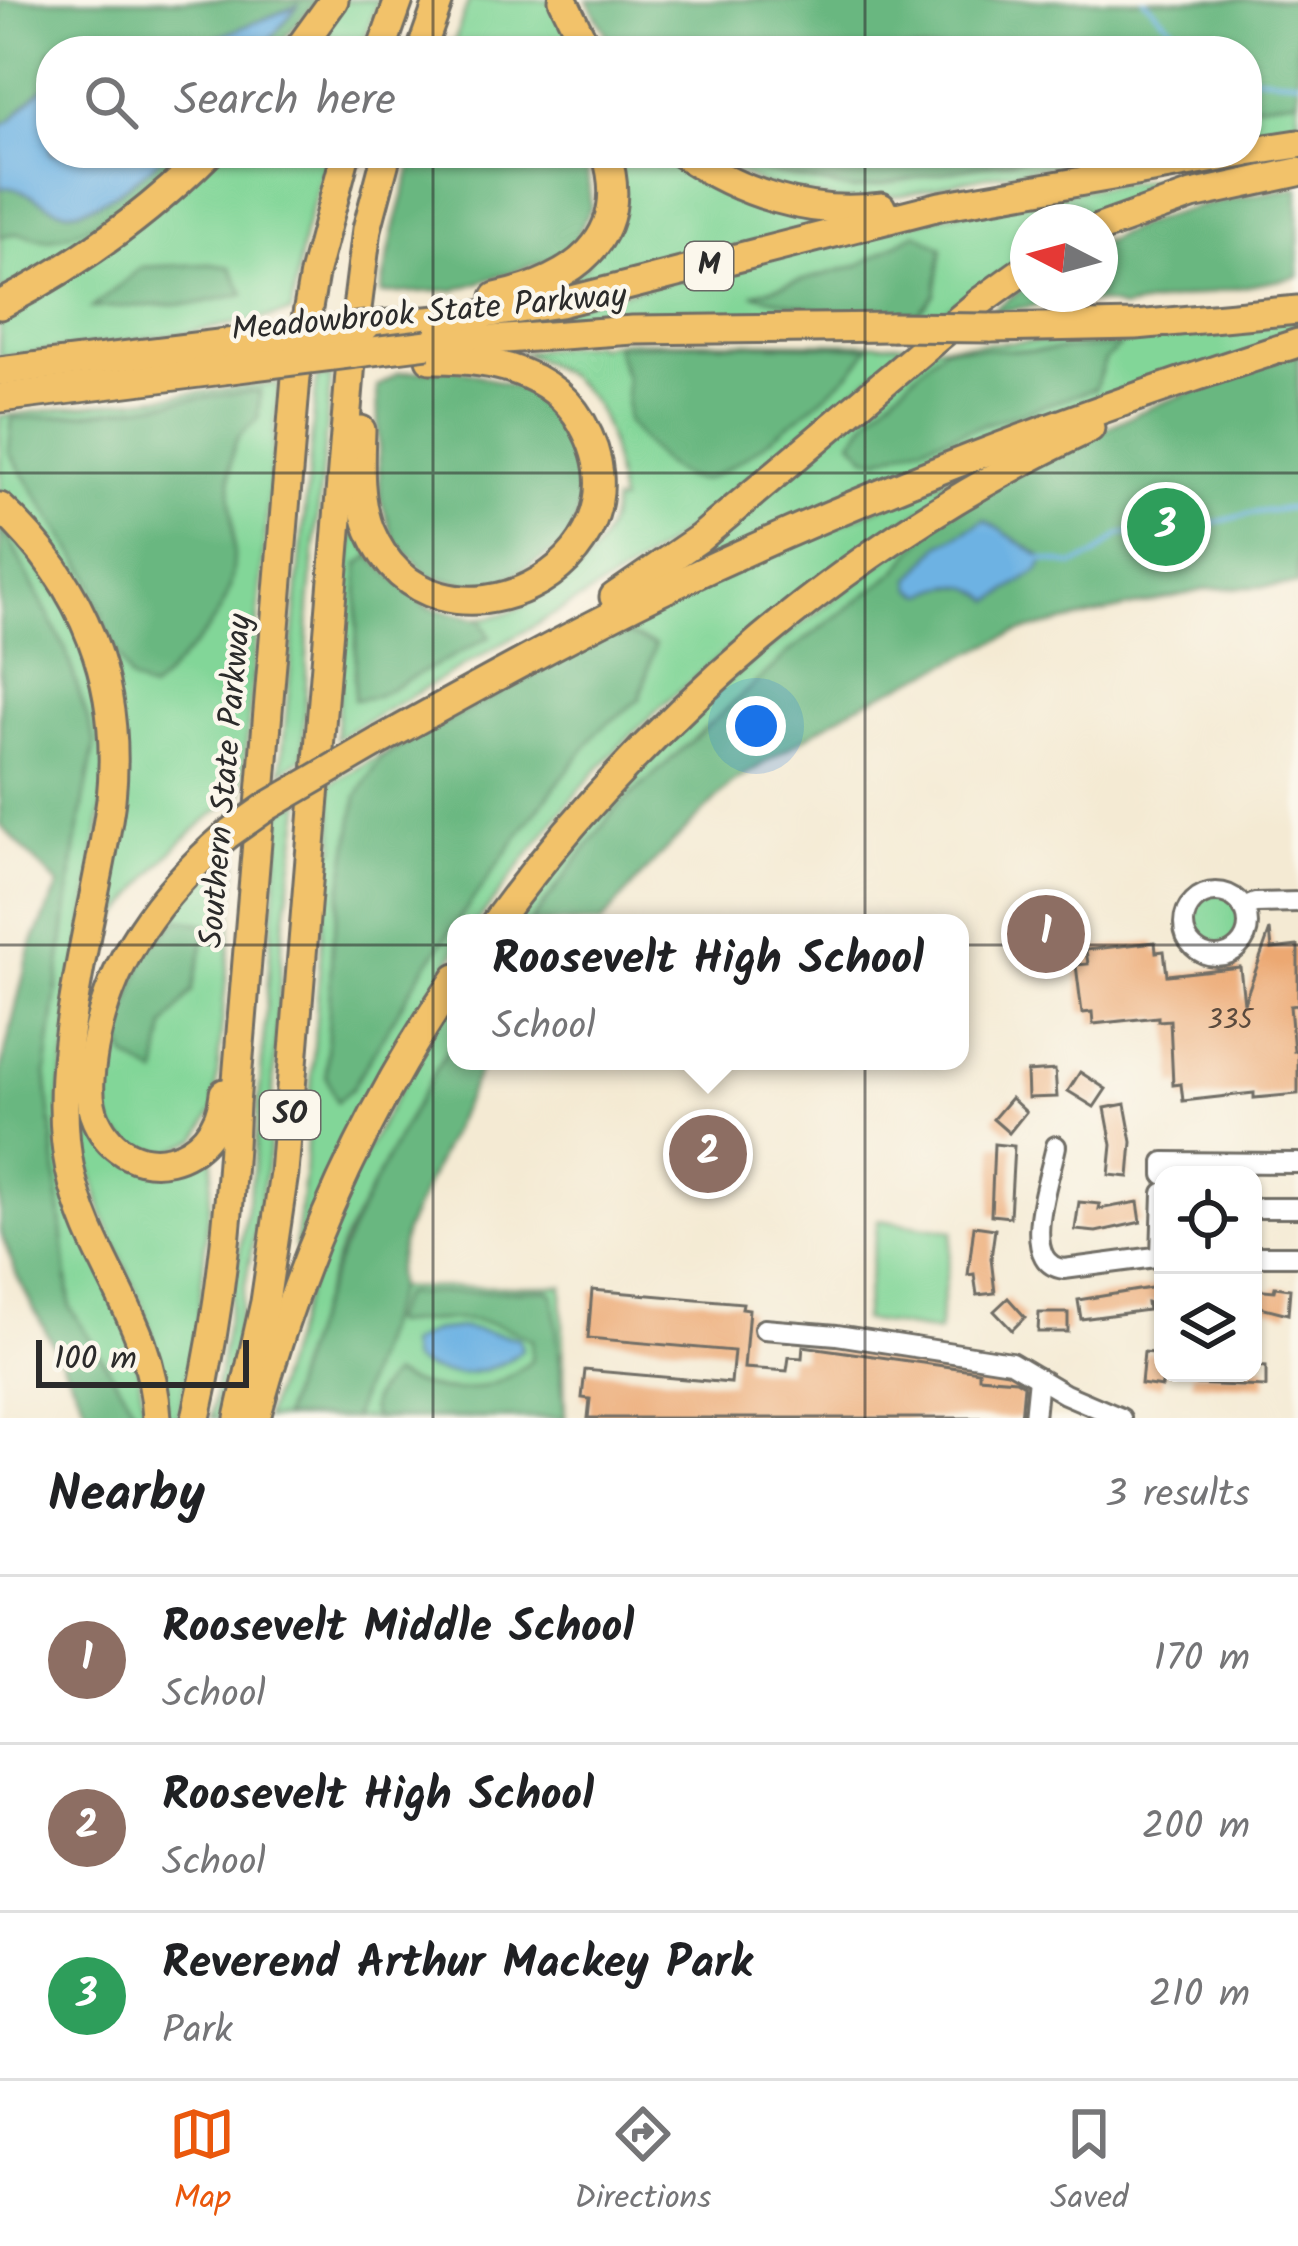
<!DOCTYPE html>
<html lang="en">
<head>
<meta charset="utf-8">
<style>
  :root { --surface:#fff; --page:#f6f6f6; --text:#202124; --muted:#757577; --line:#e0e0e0; --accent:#ea580c }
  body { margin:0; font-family:Kalam,sans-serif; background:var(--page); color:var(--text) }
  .controls { position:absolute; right:36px; bottom:36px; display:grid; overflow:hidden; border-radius:24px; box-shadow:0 3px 9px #0004 }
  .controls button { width:108px; height:108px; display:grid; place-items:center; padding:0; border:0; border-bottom:3px solid var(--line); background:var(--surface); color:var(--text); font:60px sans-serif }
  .compass { position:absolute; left:1010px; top:204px; width:108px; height:108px; border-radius:50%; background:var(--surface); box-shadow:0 3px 9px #0004; rotate:276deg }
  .scale { position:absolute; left:36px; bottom:30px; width:213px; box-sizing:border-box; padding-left:12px; border:6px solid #2b2b2b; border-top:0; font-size:33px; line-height:42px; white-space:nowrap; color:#2b2b2b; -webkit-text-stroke:9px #fbf7ec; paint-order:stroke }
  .you { position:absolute; left:756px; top:726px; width:42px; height:42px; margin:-30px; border:9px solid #fff; border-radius:50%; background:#1a73e8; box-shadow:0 0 0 18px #1a73e833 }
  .badge { display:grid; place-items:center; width:78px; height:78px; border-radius:50%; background:var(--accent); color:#fff; font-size:39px; font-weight:700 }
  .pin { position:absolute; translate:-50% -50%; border:6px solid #fff; box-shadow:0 3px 12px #0006 }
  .popup { position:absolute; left:447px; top:914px; width:522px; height:156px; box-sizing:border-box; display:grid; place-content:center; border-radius:24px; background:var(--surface); filter:drop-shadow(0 3px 9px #0005); font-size:39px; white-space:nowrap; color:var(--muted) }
  .popup b { font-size:45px; color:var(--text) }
  .popup::after { content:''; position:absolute; left:50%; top:100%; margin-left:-24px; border:24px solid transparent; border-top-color:var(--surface) }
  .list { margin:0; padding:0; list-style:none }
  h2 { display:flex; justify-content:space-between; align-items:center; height:156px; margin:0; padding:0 48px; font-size:51px }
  h2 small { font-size:39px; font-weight:400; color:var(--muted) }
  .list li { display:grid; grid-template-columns:78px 1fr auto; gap:36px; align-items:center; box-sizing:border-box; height:168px; padding:0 48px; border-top:3px solid var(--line) }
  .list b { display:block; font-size:45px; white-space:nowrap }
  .list p { margin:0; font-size:39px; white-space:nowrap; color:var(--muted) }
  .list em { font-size:39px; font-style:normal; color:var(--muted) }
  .icon { flex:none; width:66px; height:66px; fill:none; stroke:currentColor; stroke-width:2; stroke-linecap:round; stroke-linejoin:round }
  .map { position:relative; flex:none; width:1298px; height:1418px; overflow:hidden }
  .search { position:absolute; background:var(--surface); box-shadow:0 3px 9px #0004; left:36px; right:36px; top:36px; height:132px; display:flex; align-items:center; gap:30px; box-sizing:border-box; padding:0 42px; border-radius:48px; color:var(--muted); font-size:45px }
  .sheet { height:660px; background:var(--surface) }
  nav { display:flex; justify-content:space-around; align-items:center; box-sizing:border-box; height:168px; border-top:3px solid var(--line); background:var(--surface); font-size:33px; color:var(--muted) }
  nav a { display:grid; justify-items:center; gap:6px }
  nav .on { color:var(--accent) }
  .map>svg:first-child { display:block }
  .green { fill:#82d698; stroke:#568062; stroke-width:3 }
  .forest { fill:#69b780; stroke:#4a7156; stroke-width:3; fill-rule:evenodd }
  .water { fill:#6db2e3; stroke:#4c6e87; stroke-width:3 }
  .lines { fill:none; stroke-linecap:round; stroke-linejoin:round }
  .stream { stroke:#6db2e3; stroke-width:4.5 }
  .building { fill:#eca872 }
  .minor-casing { stroke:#716e66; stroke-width:24 }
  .highway-casing { stroke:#716e66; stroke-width:33 }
  .minor { stroke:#fff; stroke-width:18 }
  .highway { stroke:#f2c26a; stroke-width:27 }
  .highway-bridge-casing { stroke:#716e66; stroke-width:33; stroke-linecap:butt }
  .highway-bridge { stroke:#f2c26a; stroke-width:27 }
  .grid { fill:none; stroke:#2b2b2b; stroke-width:3; stroke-opacity:0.55 }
  .labels { text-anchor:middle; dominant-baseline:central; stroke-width:9; stroke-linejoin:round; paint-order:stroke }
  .number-label { font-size:27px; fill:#5b4a3d }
  .shield { fill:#fbf7ec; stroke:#696865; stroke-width:3 }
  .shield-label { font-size:30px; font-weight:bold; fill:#2b2b2b }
  .street-label { font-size:33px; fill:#2b2b2b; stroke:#fbf7ec }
</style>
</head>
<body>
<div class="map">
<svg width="1298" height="1418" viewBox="0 0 1298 1418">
  <rect width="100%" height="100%" fill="#fbf7ec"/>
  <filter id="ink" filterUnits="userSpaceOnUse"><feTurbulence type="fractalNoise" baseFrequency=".00833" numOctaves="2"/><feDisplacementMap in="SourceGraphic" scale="24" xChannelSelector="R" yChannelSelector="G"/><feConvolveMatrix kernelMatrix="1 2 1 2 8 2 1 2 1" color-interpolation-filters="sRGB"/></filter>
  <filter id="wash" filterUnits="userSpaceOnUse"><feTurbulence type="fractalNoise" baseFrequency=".004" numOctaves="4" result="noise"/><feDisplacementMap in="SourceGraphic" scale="48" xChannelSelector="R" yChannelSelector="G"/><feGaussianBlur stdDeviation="2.7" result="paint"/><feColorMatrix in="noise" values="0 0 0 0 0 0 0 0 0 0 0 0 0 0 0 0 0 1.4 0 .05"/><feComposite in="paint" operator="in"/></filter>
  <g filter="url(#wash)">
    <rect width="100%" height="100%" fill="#f4ead3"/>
    <g class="green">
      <polygon points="343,0 378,0 361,51 305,51"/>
      <polygon points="469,0 555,0 582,51 451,51"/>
      <polygon points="1298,99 1298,128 1247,136 1247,105"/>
      <polygon points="180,153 196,153 100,235 0,292 0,237 15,230 51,240 164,171"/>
      <polygon points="217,153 329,153 304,233 291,313 186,333 0,357 0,311"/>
      <polygon points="613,153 671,153 832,216 798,232 547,295 587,266"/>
      <polygon points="700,153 722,153 743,167 1004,162 1048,153 1136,153 980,177 904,195 841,201 762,184"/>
      <polygon points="1298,157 1209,176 1084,222 1028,222 1028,256 934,317 570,317 493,323 1001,202"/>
      <polygon points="1298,317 1298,335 642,591 934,345 1109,340"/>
      <path d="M 622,341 L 909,344 L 697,522 L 631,570 L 336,739 L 352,534 L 359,533 C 380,577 431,623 483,618 C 509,616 531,602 552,590 C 585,570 609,541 614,502 L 620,502 C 607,419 606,388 522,352 L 594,343 L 596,347 Z"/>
      <polygon points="331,376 309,605 303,758 281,772 317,378"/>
      <path d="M 279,383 L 242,795 C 182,830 141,884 103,941 L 96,937 L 115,688 L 0,496 L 0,416 Z"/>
      <path d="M 1012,450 C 867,547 716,643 596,771 C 553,818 516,873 476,923 L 456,923 L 456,951 L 366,1096 L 302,1248 L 295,1247 L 305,1172 L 328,850 L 335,849 L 330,784 L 623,618 Z"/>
      <polygon points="0,516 80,623 107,773 59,1102 137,1358 145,1418 140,1418 70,1308 46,1073 75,849 95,742 65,648 9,539 0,532"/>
      <polygon points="938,520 895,573 793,649 613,812 530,923 501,923 688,710"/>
      <polygon points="302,800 283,932 269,1153 225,1397 220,1418 211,1418 254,1166 281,812"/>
      <polygon points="239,841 214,1109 197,1139 168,1152 136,1148 114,1131 101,1099 103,1052 115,1002 173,899"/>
      <circle cx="1216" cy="924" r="32"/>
      <polygon points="456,990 456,1035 342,1243 297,1368 283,1418 265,1418 337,1202"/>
      <polygon points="84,1115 117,1156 209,1150 214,1153 198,1321 178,1418 164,1418 166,1381 145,1311 103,1216 88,1160"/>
      <polygon points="878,1220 953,1231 938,1332 863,1320"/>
      <polygon points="562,1286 565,1418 353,1418 397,1288"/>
    </g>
    <g class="forest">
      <polygon points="0,0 318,0 273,51 260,51 296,6 201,44 170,51 51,51 51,80 11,120 0,125"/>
      <polygon points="587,0 1298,0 1298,99 1247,105 1247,51 616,51"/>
      <path d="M 166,153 L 180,153 C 149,188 102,228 55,238 C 34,243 24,227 0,237 L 0,188 C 23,184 39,204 61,210 C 91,218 145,174 166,153 Z"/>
      <polygon points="415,153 585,153 591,206 569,254 455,290 381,294 393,233"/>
      <polygon points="722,153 1048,153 853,190 743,167"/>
      <path d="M 1298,187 L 1298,277 L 1121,309 C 1091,292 1022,309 988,313 L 1028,285 L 1028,294 L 1100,294 L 1100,244 C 1160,211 1231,198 1298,187 Z"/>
      <polygon points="916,233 942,248 935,294 919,313 823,311 752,294 859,265"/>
      <polygon points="210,264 230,267 244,294 196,304 92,308 142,267"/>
      <path d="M 695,343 L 869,347 C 864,354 859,363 852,370 C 834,391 723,482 699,480 C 668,478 645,442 627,421 L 626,377 L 615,346 Z"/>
      <polygon points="945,346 1030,351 1120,346 1105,360 1095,389 878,459 867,457 852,441 871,415"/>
      <path d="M 1298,352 L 1298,585 L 1208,589 L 1015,633 L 856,706 L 731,784 L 650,866 L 601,923 L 530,923 L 613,812 L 793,649 L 895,573 L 938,520 L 1034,462 L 1151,407 ZM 984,520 L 1038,554 L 977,587 L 942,586 Z"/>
      <polygon points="455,368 551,398 574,428 586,488 568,544 491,588 429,577 394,539 380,498 377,387 398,373"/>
      <path d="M 260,391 L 258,418 C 253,424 242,431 238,438 C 217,477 246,548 227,596 C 215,628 175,666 151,691 L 130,680 L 107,633 L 89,576 L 9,452 L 12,418 C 95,418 177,397 260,391 Z"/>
      <polygon points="0,532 9,539 65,648 95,742 75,849 46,1074 70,1307 140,1418 91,1418 17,1276 0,1231 0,1073 30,949 59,885 0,825"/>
      <polygon points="370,556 426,607 480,619 490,637 374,697 354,700 359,564"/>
      <polygon points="610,634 629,635 655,645 640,699 598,731 528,822 420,974 352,1089 337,1102 326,1076 332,944 357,796 382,757"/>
      <polygon points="178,919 208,925 192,991 165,1026 157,1075 126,1057 119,1035 145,954"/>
      <path d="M 456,1035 L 456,1061 L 484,1061 L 405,1231 L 396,1271 L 397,1288 L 353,1418 L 283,1418 C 320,1279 383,1158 456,1035 Z"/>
      <path d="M 547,1290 L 553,1294 L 555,1308 L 565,1418 L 374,1418 C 366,1400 380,1387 392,1375 C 443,1397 487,1398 531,1361 L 532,1340 C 486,1314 444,1318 393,1324 L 390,1321 L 402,1294 Z"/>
    </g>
    <g class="water">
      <polygon points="299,5 260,51 170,51 201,44"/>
      <path d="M 51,80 L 51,153 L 166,153 C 145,174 91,218 61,210 C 39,204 23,184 0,188 L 0,125 L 11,120 Z"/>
      <path d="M 985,520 L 1045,559 L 1038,571 L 992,601 C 971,581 949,582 924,595 L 913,589 L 911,579 L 940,545 Z"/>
      <path d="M 463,1328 L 519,1338 L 522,1350 C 491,1376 444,1382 411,1360 L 408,1344 L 433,1331 Z"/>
    </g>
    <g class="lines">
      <g class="stream">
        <polyline points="1144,0 1197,51"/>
        <polyline points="1247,76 1298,80"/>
        <polyline points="1042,559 1073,565 1094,556 1119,535 1135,532 1165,539 1185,530 1253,513 1298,507"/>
      </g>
    </g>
    <g id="blocks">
      <g class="building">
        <polygon points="1270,930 1272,949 1298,946 1298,1005 1290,1006 1294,1051 1298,1050 1298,1094 1254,1098 1254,1093 1183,1101 1181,1084 1173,1085 1170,1020 1158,1021 1158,1017 1093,1024 1092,1012 1082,1013 1076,965 1088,964 1086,950 1155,942 1156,952 1164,951 1167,975 1240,967 1244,1003"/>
        <polygon points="1055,1070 1057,1097 1028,1098 1027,1072"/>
        <polygon points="1080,1072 1106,1089 1094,1107 1068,1091"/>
        <polygon points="1011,1098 1026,1112 1009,1133 993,1119"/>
        <polygon points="1125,1104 1132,1142 1129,1177 1109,1175 1112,1145 1105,1108"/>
        <polygon points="994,1144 1014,1146 1010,1217 991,1215"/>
        <polygon points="1079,1202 1100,1204 1099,1209 1138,1202 1141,1222 1096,1232 1075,1230"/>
        <polygon points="974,1226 995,1229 991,1258 995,1293 977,1295 974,1274 968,1275"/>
        <polygon points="1163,1286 1163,1305 1147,1303 1148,1310 1081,1319 1078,1300"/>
        <polygon points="1275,1287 1290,1289 1288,1314 1253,1305 1253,1289 1274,1291"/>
        <polygon points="592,1290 743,1303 742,1308 749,1309 744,1368 787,1371 789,1357 802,1358 803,1346 979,1371 979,1377 1016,1380 1024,1385 1021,1418 588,1418 590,1399 582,1398 585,1370 731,1383 734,1351 588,1338"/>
        <polygon points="1008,1298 1025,1317 1012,1330 994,1311"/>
        <polygon points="1039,1313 1068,1313 1068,1332 1038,1332"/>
        <polygon points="1144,1352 1163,1354 1162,1387 1141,1384"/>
        <polygon points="1253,1366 1266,1367 1266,1387 1192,1384 1192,1373 1253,1373"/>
      </g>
    </g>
  </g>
  <g filter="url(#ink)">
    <use href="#blocks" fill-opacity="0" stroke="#716e66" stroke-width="3"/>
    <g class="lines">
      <defs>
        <g id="minor">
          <circle cx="1216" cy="924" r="32"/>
          <polyline points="1243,908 1255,903 1298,902"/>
          <path d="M 1056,1146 C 1050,1178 1017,1264 1064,1269 L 1163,1256"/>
          <polyline points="1164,1175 1164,1162 1298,1163"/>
          <polyline points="1253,1208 1298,1208"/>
          <polyline points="1161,1256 1163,1193"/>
          <polyline points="1253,1256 1298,1256"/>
          <polyline points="764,1329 837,1335 1011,1362 1065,1394 1121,1418"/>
          <polyline points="1034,1418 1038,1378"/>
        </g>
        <g id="highway">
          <polyline points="563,0 588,51"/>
          <polyline points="297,51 334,0"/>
          <polyline points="381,51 399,0"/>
          <polyline points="421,51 439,0"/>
          <polyline points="1247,152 1298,144"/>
          <path d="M 681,153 C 739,193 810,217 881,207"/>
          <polyline points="1100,228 1192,195 1298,172"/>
          <path d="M 496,297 C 570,281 634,241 606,153"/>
          <path d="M 0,305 C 77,265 148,214 209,153"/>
          <polyline points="366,326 451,319 560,303 940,206 1244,153"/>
          <polyline points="990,328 1136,325 1298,310"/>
          <polyline points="433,344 633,330 892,327"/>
          <polyline points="0,371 227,343"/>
          <polyline points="0,398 231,369"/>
          <path d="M 361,430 C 360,462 358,500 370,530 C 432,679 664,566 582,423 C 551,369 488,358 430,359"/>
          <path d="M 0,507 C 85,585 123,685 111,800 C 96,914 47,1059 70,1170 C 90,1264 152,1319 157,1418"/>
          <polyline points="614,597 700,538 981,301 1028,267"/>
          <path d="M 383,739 C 473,689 563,639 655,594 C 865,493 1077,414 1298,343"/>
          <path d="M 495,923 C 648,714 854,539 1090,428"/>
          <path d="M 224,1093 C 218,1166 128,1189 96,1120 C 86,1098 90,1072 94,1048 C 110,959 160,893 227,835"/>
          <path d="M 257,1414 C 299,1259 366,1110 456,978"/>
          <path d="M 196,1418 C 220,1314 231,1210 235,1104 L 296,377 L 314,274 L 346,153"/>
          <polyline points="239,1418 265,1302 284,1173 352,349 367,229 387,153"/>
        </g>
      </defs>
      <use href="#minor" class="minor-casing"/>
      <use href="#highway" class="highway-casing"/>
      <use href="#minor" class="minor"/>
      <use href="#highway" class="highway"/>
      <defs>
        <g id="highway-bridge">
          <polyline points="892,327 990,328"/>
          <polyline points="227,343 366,326"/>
          <polyline points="231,369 428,344"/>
          <polyline points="227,835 268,806 383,739"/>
        </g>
      </defs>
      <use href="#highway-bridge" class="highway-bridge-casing"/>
      <use href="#highway-bridge" class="highway-bridge"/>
    </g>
  </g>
  <path class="grid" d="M 433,0 L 433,51M 865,0 L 865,51M 433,153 L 433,1418M 865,153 L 865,1418M 0,473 L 1298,473M 0,945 L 1298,945"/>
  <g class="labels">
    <g class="number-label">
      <text x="1230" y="1020">335</text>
    </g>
    <g class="shield">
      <rect x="685" y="242" width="48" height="48" rx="9"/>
      <rect x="260" y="1091" width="60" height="48" rx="9"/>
    </g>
    <g class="shield-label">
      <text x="709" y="266">M</text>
      <text x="290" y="1115">SO</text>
    </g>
    <g class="street-label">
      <text transform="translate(429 314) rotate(-5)">Meadowbrook State Parkway</text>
      <text transform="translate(227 781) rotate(-85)">Southern State Parkway</text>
    </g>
  </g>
</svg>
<div class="controls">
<button><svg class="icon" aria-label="locate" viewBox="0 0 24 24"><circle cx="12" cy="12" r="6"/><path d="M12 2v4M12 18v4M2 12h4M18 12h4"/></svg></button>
<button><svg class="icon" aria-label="layers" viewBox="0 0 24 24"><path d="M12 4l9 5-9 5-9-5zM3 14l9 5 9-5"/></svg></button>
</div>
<svg class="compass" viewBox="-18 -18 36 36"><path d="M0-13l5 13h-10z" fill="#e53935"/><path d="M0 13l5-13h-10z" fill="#757577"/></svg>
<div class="scale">100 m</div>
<div class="you"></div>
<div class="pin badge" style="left:1046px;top:934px;background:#8d6e63">1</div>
<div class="pin badge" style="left:708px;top:1154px;background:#8d6e63">2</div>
<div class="popup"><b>Roosevelt High School</b>School</div>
<div class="pin badge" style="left:1166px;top:527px;background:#2e9e5b">3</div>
<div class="search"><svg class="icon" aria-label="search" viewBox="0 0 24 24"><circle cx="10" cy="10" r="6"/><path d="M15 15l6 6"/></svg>Search here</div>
</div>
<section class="sheet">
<h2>Nearby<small>3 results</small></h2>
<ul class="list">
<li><span class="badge" style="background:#8d6e63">1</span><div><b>Roosevelt Middle School</b><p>School</p></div><em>170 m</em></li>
<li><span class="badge" style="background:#8d6e63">2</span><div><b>Roosevelt High School</b><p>School</p></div><em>200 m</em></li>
<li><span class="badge" style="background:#2e9e5b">3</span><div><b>Reverend Arthur Mackey Park</b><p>Park</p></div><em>210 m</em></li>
</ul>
</section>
<nav>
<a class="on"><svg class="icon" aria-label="map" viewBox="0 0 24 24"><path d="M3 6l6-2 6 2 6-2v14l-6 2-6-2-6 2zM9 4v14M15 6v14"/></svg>Map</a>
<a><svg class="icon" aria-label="directions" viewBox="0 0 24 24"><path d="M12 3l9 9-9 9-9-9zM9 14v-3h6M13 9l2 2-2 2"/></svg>Directions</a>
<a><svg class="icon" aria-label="saved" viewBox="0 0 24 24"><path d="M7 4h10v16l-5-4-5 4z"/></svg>Saved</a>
</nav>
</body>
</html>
